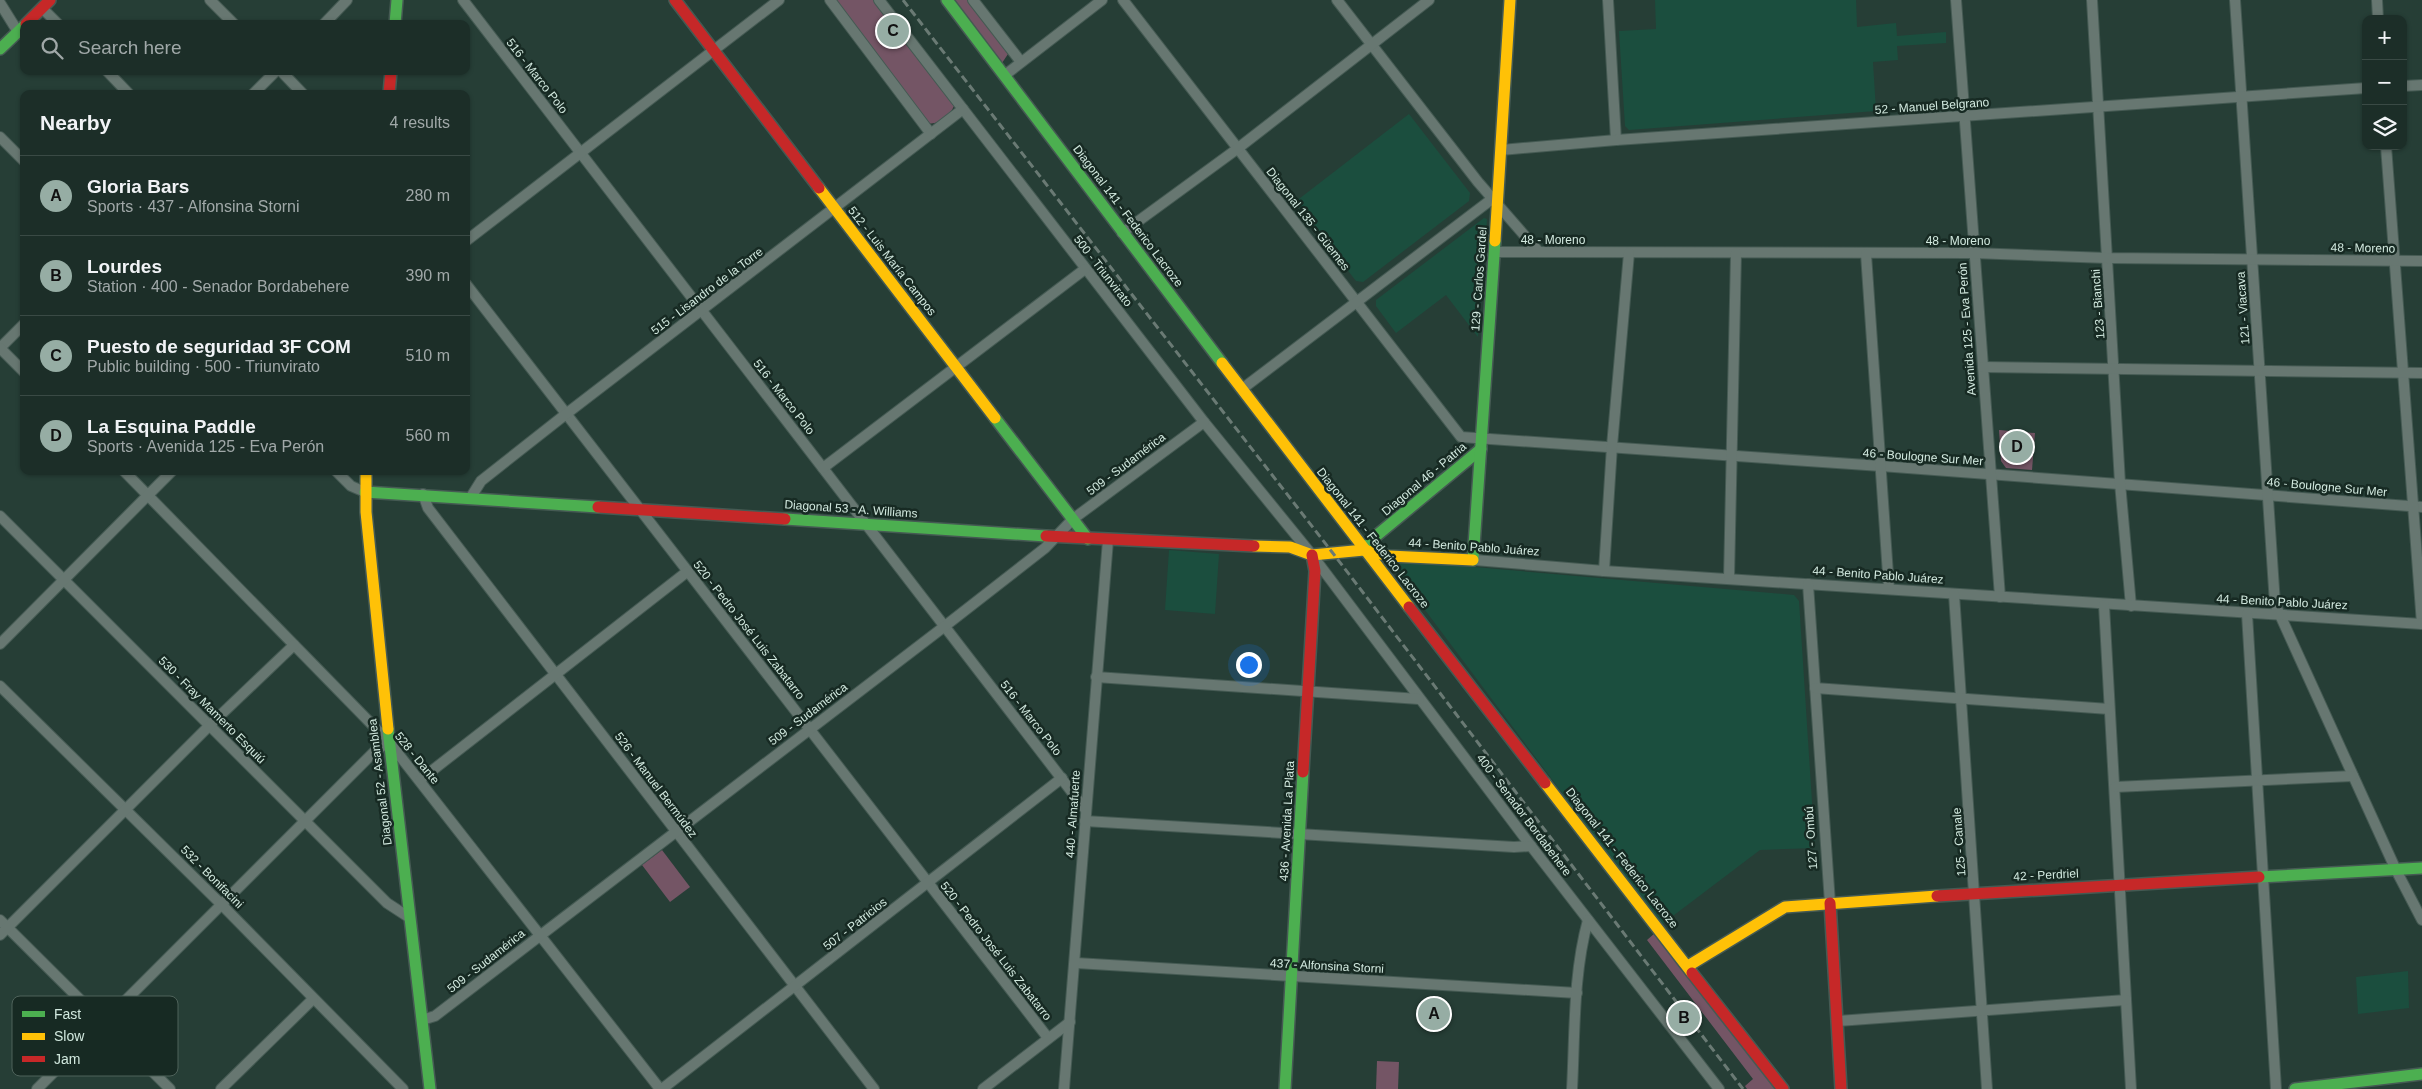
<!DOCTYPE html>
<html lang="en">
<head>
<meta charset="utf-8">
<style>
  :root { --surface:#1c2e28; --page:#293a34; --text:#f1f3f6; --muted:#a0a8a8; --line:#3a4a45; --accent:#96ada4 }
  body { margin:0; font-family:Arial,sans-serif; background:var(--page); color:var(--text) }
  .controls { position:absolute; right:15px; top:15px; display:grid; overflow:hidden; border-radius:10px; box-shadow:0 1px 4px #0004 }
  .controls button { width:45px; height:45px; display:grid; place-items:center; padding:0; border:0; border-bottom:1px solid var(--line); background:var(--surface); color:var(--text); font:25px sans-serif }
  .you { position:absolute; left:1248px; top:664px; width:18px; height:18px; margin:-12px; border:4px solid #fff; border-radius:50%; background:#1a73e8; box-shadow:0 0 0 8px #1a73e833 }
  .badge { display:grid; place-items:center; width:32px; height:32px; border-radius:50%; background:var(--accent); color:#111; font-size:16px; font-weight:700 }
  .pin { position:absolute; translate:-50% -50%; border:2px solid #fff; box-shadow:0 1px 5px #0006 }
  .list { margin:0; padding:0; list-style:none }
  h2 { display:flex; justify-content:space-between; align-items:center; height:65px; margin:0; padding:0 20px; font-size:21px }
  h2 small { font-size:16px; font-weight:400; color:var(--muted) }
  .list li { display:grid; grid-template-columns:32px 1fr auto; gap:15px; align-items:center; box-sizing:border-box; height:80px; padding:0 20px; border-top:1px solid var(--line) }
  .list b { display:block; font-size:19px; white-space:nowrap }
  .list p { margin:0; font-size:16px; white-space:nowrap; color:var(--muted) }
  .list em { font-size:16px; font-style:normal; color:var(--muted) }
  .icon { flex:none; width:28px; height:28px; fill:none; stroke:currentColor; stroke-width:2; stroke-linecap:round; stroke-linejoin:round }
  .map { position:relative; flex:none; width:2422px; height:1089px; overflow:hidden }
  .search { position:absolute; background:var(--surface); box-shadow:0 1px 4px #0004; left:20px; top:20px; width:450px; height:55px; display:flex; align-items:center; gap:12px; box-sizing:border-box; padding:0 18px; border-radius:10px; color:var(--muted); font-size:19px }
  .panel { position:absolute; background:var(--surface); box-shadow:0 1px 4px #0004; left:20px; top:90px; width:450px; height:385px; border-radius:10px }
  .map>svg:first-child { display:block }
  .built { fill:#1b4e3e }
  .green { fill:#745565 }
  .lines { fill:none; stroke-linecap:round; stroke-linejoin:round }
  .street-casing { stroke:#455a53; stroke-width:12 }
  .fast-casing { stroke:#455a53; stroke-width:14 }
  .slow-casing { stroke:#455a53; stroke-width:14 }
  .jam-casing { stroke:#455a53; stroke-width:14 }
  .street { stroke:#677771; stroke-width:10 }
  .fast { stroke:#4caf50; stroke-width:11 }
  .slow { stroke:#ffc107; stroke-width:11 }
  .jam { stroke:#c62828; stroke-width:11 }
  .rail { stroke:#6a7a74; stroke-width:3; stroke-dasharray:8 4; stroke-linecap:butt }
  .labels { text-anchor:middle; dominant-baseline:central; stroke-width:5; stroke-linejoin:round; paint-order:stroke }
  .street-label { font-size:12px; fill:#d2e9df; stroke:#172a23 }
  .key { fill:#172a23; stroke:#4f635b; stroke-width:1 }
  .key-label { font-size:14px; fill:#d2e9df }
</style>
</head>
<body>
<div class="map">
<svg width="2422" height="1089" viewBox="0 0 2422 1089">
  <rect width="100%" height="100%" fill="#263e36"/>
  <g class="built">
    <polygon points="1655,0 1856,0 1857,27 1896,23 1897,36 1946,32 1946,43 1897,46 1898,60 1873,62 1876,111 1629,130 1625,126 1619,31 1656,29"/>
    <polygon points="1409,114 1470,193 1469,201 1363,282 1356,281 1295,202"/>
    <polygon points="1484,218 1487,219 1478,337 1446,295 1396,333 1376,306 1376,300"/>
    <polygon points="1169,550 1219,554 1215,614 1165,610"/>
    <polygon points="1394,560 1794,595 1799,601 1815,848 1760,850 1661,925 1392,566"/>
    <polygon points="2408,971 2409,1008 2358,1014 2356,977"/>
  </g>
  <g class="green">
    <path d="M 835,0 L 876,0 L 954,106 C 951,114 937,126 928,123 Z"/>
    <polygon points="950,0 967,0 1008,54 1002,63"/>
    <polygon points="1999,430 2035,433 2032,470 2006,468 2001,461"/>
    <polygon points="662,850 690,887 670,902 642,865"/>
    <polygon points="1655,933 1776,1089 1747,1089 1745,1086 1753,1079 1647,940"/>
    <polygon points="1377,1061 1399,1062 1398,1089 1376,1089"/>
  </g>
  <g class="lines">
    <defs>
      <g id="street">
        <polyline points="210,0 234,24"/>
        <polyline points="463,0 1085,809"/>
        <polyline points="830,0 931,134"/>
        <polyline points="879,0 1204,422 1312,555 1531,846 1719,1089"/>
        <polyline points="973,0 1021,62"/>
        <polyline points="1123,0 1461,437 1881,466 2422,507"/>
        <polyline points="1337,0 1478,182 1539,252"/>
        <polyline points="1608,0 1616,140"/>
        <polyline points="1956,0 2000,597"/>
        <polyline points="2092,0 2120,483 2131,606"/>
        <polyline points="2235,0 2275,604 2396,870 2422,920"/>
        <polyline points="2377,0 2378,19"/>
        <polyline points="0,3 18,32"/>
        <polyline points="42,8 58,24"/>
        <polyline points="324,24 347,0"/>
        <polyline points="107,71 129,94"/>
        <polyline points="281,71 303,94"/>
        <polyline points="1005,75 1102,0"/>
        <polyline points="2403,86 2422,85"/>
        <polyline points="253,94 276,71"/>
        <polyline points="0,137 24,161"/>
        <polyline points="2386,146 2422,624"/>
        <polyline points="1501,150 1616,140 2366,88"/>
        <polyline points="1122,233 1237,149 1429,0"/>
        <polyline points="466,241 779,0"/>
        <polyline points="1494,252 1973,253 2107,258 2422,261"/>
        <polyline points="1866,254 1889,589"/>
        <polyline points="466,284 1048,1038"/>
        <polyline points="0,348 24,324"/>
        <polyline points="0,348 24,372"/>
        <polyline points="1983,367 2422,373"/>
        <polyline points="1242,389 1492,199"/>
        <polyline points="823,468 1085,269"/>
        <polyline points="124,471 389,742 660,1089"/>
        <polyline points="336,471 351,486 365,492"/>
        <polyline points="423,494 428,508 874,1089"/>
        <polyline points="471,497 481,481 566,414 963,109"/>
        <polyline points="0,516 387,903 410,918"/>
        <polyline points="1475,560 1604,571 2422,624"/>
        <polyline points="1604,571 1612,446 1629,253"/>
        <polyline points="1729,579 1736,253"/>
        <polyline points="1808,584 1830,903"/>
        <polyline points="1954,594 1987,1089"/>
        <polyline points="2104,605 2131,1089"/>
        <polyline points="2247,614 2276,1089"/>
        <polyline points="0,644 172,471"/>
        <polyline points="1096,677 1419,699"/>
        <polyline points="0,686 221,904 403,1089"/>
        <polyline points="1815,688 2109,709"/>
        <polyline points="420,780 688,571"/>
        <polyline points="2115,787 2353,776"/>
        <polyline points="1085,821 1514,847 1531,846"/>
        <polyline points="0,920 170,1089"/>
        <polyline points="0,935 209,726 294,645"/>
        <polyline points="1076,963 1577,993"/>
        <polyline points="422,1020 435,1016 945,626 1045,548 1073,519 1204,422"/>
        <polyline points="1838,1021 2126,1000"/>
        <polyline points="37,1089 376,750 389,742"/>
        <polyline points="221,1089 313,999"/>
        <polyline points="662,1089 1062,778"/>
        <polyline points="983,1089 1070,1022"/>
        <polyline points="1064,1089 1108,540"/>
        <path d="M 1572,1089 C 1575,1034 1573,974 1588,920"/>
      </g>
      <g id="fast">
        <polyline points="947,0 1222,363"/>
        <polyline points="395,24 397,0"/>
        <polyline points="0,49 24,26"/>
        <polyline points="995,418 1088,539"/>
        <polyline points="365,492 598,507"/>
        <polyline points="785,519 1046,536"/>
        <polyline points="1364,550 1376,536 1481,449"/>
        <polyline points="1473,560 1495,241"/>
        <polyline points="388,729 430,1089"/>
        <polyline points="2259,877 2422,868"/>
        <polyline points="1285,1089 1303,772"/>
        <polyline points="2295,1089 2422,1074"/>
      </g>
      <g id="slow">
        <polyline points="819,188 995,418"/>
        <polyline points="1495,241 1510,0"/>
        <polyline points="1222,363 1409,607"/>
        <polyline points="366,471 366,512 388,729"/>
        <polyline points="1254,546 1290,547 1312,555 1364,550 1389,556 1473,560"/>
        <polyline points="1545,783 1692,973"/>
        <polyline points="1688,966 1785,907 1937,896"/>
      </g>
      <g id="jam">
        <polyline points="675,0 819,188"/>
        <polyline points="26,24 50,0"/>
        <polyline points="389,94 391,71"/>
        <polyline points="598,507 785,519"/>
        <polyline points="1046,536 1254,546"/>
        <polyline points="1409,607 1545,783"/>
        <polyline points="1303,772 1315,571 1312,555"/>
        <polyline points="1937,896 2259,877"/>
        <polyline points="1830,903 1841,1089"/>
        <polyline points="1692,973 1783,1089"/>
      </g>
    </defs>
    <use href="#street" class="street-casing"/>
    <use href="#fast" class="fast-casing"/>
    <use href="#slow" class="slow-casing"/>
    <use href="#jam" class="jam-casing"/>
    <use href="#street" class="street"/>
    <use href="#fast" class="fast"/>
    <use href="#slow" class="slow"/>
    <use href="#jam" class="jam"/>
    <polyline class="rail" points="903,0 1332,552 1743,1089"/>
  </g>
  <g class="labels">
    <g class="street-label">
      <text transform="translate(537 76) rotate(52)">516 - Marco Polo</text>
      <text transform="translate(1932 106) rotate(-4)">52 - Manuel Belgrano</text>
      <text transform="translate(1128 216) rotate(53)">Diagonal 141 - Federico Lacroze</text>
      <text transform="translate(1308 219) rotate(52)">Diagonal 135 - Güemes</text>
      <text x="1553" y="240">48 - Moreno</text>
      <text x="1958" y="241">48 - Moreno</text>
      <text transform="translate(2363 248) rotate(1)">48 - Moreno</text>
      <text transform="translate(892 261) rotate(52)">512 - Luis María Campos</text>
      <text transform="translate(1103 271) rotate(52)">500 - Triunvirato</text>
      <text transform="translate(1479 279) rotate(-86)">129 - Carlos Gardel</text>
      <text transform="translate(707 291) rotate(-37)">515 - Lisandro de la Torre</text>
      <text transform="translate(2098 304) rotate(-94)">123 - Bianchi</text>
      <text transform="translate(2243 308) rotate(-94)">121 - Viacava</text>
      <text transform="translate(1967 329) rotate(-94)">Avenida 125 - Eva Perón</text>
      <text transform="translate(784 397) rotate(52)">516 - Marco Polo</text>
      <text transform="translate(1923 457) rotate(4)">46 - Boulogne Sur Mer</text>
      <text transform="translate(1126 464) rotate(-37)">509 - Sudamérica</text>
      <text transform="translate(1424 479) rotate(-40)">Diagonal 46 - Patria</text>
      <text transform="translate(2327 487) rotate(5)">46 - Boulogne Sur Mer</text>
      <text transform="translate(851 509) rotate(4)">Diagonal 53 - A. Williams</text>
      <text transform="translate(1373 538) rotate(52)">Diagonal 141 - Federico Lacroze</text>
      <text transform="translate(1474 547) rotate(4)">44 - Benito Pablo Juárez</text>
      <text transform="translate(1878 575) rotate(4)">44 - Benito Pablo Juárez</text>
      <text transform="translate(2282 602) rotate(3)">44 - Benito Pablo Juárez</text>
      <text transform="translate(749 630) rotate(52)">520 - Pedro José Luis Zabatarro</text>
      <text transform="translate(212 710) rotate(45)">530 - Fray Mamerto Esquiú</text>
      <text transform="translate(808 714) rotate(-37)">509 - Sudamérica</text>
      <text transform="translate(1031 718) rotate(52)">516 - Marco Polo</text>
      <text transform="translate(417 758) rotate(51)">528 - Dante</text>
      <text transform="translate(380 782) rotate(-97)">Diagonal 52 - Asamblea</text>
      <text transform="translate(656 785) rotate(53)">526 - Manuel Bermúdez</text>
      <text transform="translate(1073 814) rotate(-86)">440 - Almafuerte</text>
      <text transform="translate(1524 815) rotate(53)">400 - Senador Bordabehere</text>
      <text transform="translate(1287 821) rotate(-87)">436 - Avenida La Plata</text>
      <text transform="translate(1811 838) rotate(-94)">127 - Ombú</text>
      <text transform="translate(1959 842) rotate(-94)">125 - Canale</text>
      <text transform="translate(1622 858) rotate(52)">Diagonal 141 - Federico Lacroze</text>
      <text transform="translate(2046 875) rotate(-3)">42 - Perdriel</text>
      <text transform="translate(212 877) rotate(45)">532 - Bonifacini</text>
      <text transform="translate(855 924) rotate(-38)">507 - Patricios</text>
      <text transform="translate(996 951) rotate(52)">520 - Pedro José Luis Zabatarro</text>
      <text transform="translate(486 961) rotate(-38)">509 - Sudamérica</text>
      <text transform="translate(1327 966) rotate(3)">437 - Alfonsina Storni</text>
    </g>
  </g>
  <rect x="12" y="996" width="166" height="80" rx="8" class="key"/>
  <rect x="22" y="1011" width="23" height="6" fill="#4caf50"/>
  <rect x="22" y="1033" width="23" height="7" fill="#ffc107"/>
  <rect x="22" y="1056" width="23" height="6" fill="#c62828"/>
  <g class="key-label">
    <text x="54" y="1019">Fast</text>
    <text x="54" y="1041">Slow</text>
    <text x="54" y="1064">Jam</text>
  </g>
</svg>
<div class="controls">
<button>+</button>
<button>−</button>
<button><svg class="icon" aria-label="layers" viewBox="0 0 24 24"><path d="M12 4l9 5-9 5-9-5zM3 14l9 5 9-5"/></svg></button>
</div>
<div class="you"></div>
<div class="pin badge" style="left:1434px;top:1014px">A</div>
<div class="pin badge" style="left:1684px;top:1018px">B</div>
<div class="pin badge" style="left:893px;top:31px">C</div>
<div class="pin badge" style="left:2017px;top:447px">D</div>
<div class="search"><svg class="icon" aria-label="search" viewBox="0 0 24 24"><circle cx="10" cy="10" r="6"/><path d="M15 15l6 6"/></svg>Search here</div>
<section class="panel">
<h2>Nearby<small>4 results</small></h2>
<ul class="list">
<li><span class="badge">A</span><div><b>Gloria Bars</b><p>Sports · 437 - Alfonsina Storni</p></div><em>280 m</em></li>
<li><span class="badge">B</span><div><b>Lourdes</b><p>Station · 400 - Senador Bordabehere</p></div><em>390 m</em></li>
<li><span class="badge">C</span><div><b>Puesto de seguridad 3F COM</b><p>Public building · 500 - Triunvirato</p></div><em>510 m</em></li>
<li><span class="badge">D</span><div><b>La Esquina Paddle</b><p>Sports · Avenida 125 - Eva Perón</p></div><em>560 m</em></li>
</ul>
</section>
</div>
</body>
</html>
